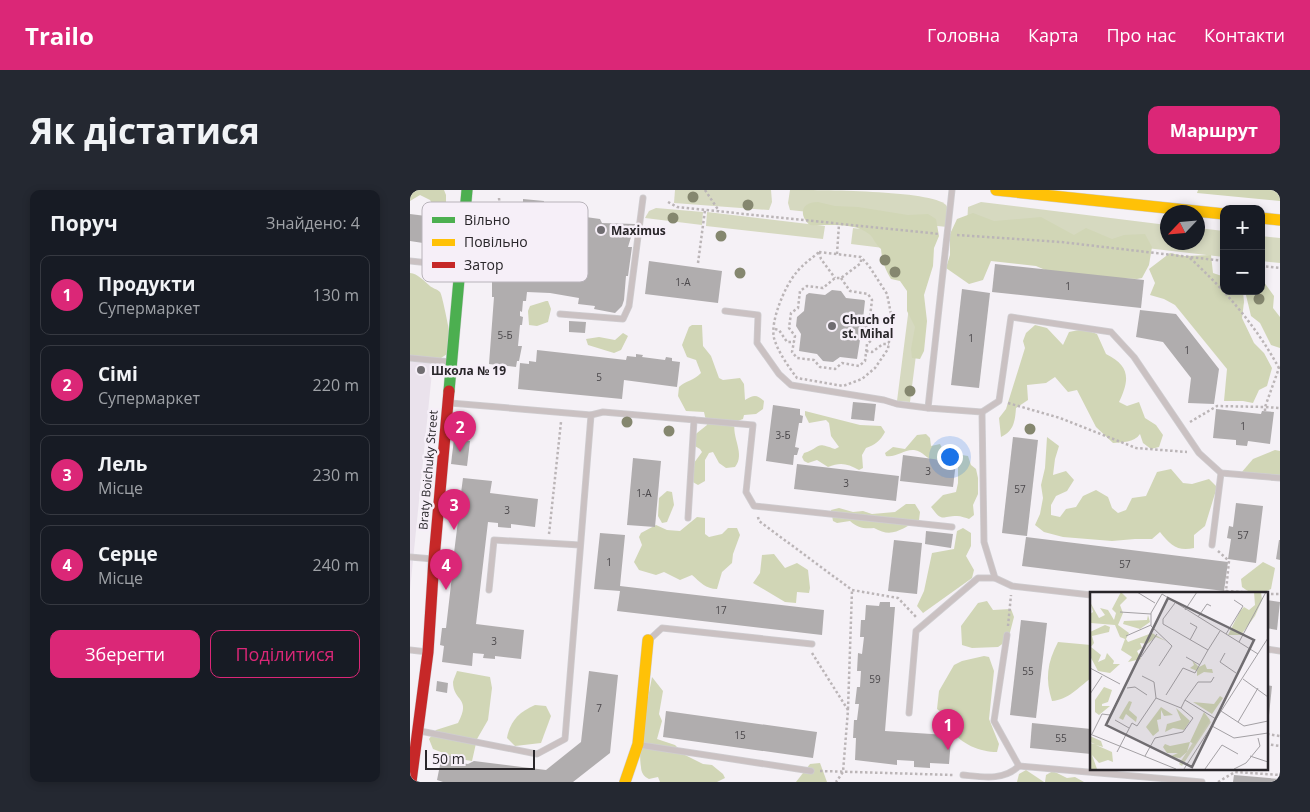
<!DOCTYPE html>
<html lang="uk">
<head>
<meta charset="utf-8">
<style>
  :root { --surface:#171b24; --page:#242831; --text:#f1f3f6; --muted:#9ea1a6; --line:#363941; --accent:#db2777 }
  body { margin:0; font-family:"Open Sans",sans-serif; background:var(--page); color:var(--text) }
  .controls { position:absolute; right:15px; top:15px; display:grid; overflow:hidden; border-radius:10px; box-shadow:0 2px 8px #0003 }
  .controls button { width:45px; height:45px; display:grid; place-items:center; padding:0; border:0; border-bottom:1px solid var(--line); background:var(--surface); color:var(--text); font:25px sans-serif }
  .compass { position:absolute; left:750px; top:15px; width:45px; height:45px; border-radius:50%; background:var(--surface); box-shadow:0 2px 8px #0003; rotate:244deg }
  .scale { position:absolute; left:15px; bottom:12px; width:110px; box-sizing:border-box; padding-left:5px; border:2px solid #29262a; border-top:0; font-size:14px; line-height:18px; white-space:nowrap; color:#29262a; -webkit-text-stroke:4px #f6eff8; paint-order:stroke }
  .you { position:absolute; left:539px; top:266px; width:18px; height:18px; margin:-12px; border:4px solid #fff; border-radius:50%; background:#1a73e8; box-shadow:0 0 0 8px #1a73e833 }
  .badge { display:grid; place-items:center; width:32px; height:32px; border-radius:50%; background:var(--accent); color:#fff; font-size:16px; font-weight:700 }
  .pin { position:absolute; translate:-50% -41px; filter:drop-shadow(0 1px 2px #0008) }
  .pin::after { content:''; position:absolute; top:26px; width:18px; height:15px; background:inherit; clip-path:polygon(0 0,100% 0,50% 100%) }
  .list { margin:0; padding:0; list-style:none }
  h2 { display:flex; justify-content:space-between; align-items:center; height:65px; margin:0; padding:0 20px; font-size:21px }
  h2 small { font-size:16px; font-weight:400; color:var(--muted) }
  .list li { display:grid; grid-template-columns:32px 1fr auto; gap:15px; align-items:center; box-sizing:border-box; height:80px; margin:0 10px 10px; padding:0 10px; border:1px solid var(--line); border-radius:10px }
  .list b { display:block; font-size:19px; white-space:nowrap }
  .list p { margin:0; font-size:16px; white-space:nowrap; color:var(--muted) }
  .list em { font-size:16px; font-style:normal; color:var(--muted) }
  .actions { display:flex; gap:10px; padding:15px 20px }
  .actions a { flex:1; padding:11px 0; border:1px solid var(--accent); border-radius:10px; text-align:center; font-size:18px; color:var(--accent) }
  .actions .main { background:var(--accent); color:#fff }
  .map { position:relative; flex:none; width:870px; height:592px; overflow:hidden; border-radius:10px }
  header { display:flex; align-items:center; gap:30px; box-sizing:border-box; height:70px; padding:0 25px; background:var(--accent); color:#fff }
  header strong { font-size:24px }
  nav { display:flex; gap:28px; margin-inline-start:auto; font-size:18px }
  .intro { display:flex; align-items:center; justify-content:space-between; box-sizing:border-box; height:120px; padding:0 30px }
  h1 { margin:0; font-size:35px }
  .button { padding:12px 22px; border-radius:10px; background:var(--accent); color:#fff; font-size:18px; font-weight:700 }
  main { display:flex; gap:30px; padding:0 30px }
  aside { flex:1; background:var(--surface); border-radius:10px; box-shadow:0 2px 8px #0003 }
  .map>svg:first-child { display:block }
  .built { fill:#eae2ec }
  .green { fill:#d6d9c0 }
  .forest { fill:#d1d6b6 }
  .building { fill:#b0adae }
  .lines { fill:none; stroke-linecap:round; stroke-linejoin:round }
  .lane-casing { stroke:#cfcdd0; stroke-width:7 }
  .fast-casing { stroke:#cfcdd0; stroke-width:12 }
  .slow-casing { stroke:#cfcdd0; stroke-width:12 }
  .jam-casing { stroke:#cfcdd0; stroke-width:12 }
  .path { stroke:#bbb5b7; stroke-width:2.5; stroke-dasharray:2.5 2.5; stroke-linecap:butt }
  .lane { stroke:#cac1c2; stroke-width:5.5 }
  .fast { stroke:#4caf50; stroke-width:11 }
  .slow { stroke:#ffc107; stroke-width:11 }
  .jam { stroke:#c62828; stroke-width:11 }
  .tree { fill:#85876f }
  .poi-dot { fill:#706d71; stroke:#f6eff8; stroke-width:2 }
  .labels { text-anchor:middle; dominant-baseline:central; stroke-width:5; stroke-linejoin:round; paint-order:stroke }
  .number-label { font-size:10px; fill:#4b484b }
  .poi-label { font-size:12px; font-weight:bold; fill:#29262a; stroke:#f6eff8; text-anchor:start }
  .street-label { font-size:12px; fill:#29262a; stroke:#f6eff8 }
  .inset-road { fill:none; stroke:#a3a0a4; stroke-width:1 }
  .view { fill:#706d71; fill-opacity:0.15; stroke:#706d71; stroke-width:2.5 }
  .inset-edge { fill:none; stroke:#29262a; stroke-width:2.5 }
  .key { fill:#f6eff8; stroke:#b8b3ba; stroke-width:1 }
  .key-label { font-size:14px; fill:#29262a }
</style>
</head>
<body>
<header>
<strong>Trailo</strong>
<nav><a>Головна</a><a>Карта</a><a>Про нас</a><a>Контакти</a></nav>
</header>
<div class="intro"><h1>Як дістатися</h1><a class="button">Маршрут</a></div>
<main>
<aside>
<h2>Поруч<small>Знайдено: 4</small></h2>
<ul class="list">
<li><span class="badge">1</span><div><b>Продукти</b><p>Супермаркет</p></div><em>130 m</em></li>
<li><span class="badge">2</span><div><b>Сімі</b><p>Супермаркет</p></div><em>220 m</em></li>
<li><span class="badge">3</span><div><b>Лель</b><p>Місце</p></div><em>230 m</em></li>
<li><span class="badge">4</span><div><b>Серце</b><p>Місце</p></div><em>240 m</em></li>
</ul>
<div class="actions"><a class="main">Зберегти</a><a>Поділитися</a></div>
</aside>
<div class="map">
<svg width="870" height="592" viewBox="0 0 870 592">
  <rect width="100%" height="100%" fill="#f5f1f6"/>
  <polygon class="built" points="0,99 30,103 0,400"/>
  <g class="green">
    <polygon points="265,0 361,0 362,12 359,20 264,13"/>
    <path d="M 380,0 C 406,0 522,0 536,15 C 541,22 539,30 537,37 L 380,20 L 378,13 Z"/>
    <polygon points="571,12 757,35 758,52 788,52 788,38 814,41 814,67 667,50 557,35 558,17"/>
    <polygon points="246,18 293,22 292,35 235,28 239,21"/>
    <polygon points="297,22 415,36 413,49 296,36"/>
    <polygon points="443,38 521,48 500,212 487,211 506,62 441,54"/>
    <polygon points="851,46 870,48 870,73 851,71"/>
  </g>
  <g class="forest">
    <polygon points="0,0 34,0 36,5 36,16 29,25 33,47 32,58 22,63 17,53 21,42 26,20 20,10 10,5 0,11"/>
    <polygon points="788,0 870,0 870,11 787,3"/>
    <path d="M 408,12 L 425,16 L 448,17 L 498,25 L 518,24 L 526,29 L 529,46 L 524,58 L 523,76 L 514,105 L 517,131 L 514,161 L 510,169 L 502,168 L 501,159 L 505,137 L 497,121 L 497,101 L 490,91 L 481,89 C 475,79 472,71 471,59 C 465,54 464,48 459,44 C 444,32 419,36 400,35 C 389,26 390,12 408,12 Z"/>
    <polygon points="563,23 584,31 631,27 664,45 676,38 702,49 714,45 735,44 742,57 739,75 732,88 727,89 647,85 626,76 581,71 573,90 559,94 536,78 540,65 540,44 547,29"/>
    <polygon points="760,63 774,66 801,65 803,83 812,86 814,85 814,101 833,101 834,112 832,128 844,153 854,163 862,178 857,196 849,200 843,213 833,211 814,211 817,179 765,115 754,109 740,105 745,93 739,79"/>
    <path d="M 0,83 C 8,84 13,90 20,96 C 22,98 27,99 30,102 C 32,104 38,135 39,140 C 40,148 38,156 37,164 L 28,170 L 0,166 Z"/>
    <polygon points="851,88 864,106 863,118 870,127 870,158 861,155 850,133 841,126 835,101 851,101"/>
    <polygon points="136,111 138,111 141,119 138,132 127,136 119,135 118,121 120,116"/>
    <path d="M 282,135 L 292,135 L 293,156 L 301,166 L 309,188 L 313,190 L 330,188 L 334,194 L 335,210 C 344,205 346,204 354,211 L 353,219 L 346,224 L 334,225 L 333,229 L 325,232 C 321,247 336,264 325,277 L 316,278 L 309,273 L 303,262 L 299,263 L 295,270 L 295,291 L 288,295 L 281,291 L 281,277 L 292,262 L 290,259 L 283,255 L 282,247 L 297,235 L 294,222 L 276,221 L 268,206 L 269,197 C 275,191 285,190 291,183 L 286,170 L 277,167 L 272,155 L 279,137 Z"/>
    <path d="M 625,135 L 637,138 L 653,155 L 659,142 L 674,139 L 687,144 L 696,164 C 720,176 720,189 709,212 L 717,216 L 729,212 L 735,228 L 746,235 L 753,245 L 749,257 L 741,259 L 733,253 L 730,244 C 724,253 712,252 703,253 L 686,237 L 667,200 L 658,202 L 645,187 L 636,193 L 617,195 L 618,210 L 606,218 C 605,231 604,241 591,247 L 589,228 L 596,219 L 615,158 L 613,151 L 616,143 Z"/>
    <polygon points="213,143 218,146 211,160 204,163 178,155 176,149 189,147 205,150"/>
    <path d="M 395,221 L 450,235 L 471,236 L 475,242 C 470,251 465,255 456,258 L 452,265 L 453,278 L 449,280 C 437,273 430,272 418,277 L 407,270 L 398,273 L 394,271 L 392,267 L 394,263 C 412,257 404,251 425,259 L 429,257 L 421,246 L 419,233 L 416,230 L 399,233 L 395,225 Z"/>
    <path d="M 516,244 L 520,248 L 521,256 L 530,254 L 534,262 L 529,269 C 517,273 515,261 504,260 C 494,259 486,268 476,266 L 475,263 L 483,257 L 495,259 L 507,245 Z"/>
    <path d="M 637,247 L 649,256 L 645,269 L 643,285 L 656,281 L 664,290 L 657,301 L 646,306 L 641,315 L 641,325 L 650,327 L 656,319 L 666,317 L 673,306 L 686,300 L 698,307 L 702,318 L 708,323 L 716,320 L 722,308 L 736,306 L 747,282 L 761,279 L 773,293 L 782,294 L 799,289 L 807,297 L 795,336 L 784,345 L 784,358 C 768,362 760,355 750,342 L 742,349 L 725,349 L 702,351 L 653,347 L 634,342 L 625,335 L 630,324 L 633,308 L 631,295 L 635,278 Z"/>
    <polygon points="865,260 870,261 870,291 846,289 831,283 843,269"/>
    <path d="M 552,265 L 558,266 L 561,275 L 566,279 L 568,288 L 568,304 L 563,315 L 564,325 L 559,329 C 556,328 551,326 547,326 C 531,326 533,333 521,317 L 533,305 L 546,302 L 548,293 L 548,270 Z"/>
    <polygon points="257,301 262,302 264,315 257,332 252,333 248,326 249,308"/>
    <path d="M 496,314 L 505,314 L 510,322 L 509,330 C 492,338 483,349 464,338 C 454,339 448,338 440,331 L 427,333 L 423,331 L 421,320 L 429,318 L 443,322 L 453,321 L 462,324 L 485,322 Z"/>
    <path d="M 287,327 L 295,328 L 295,344 L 299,347 L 312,344 L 318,338 L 327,338 L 330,345 L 323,364 L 322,373 L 312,382 L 307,399 C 296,399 290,392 282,385 L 270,390 L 254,382 L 246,385 L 229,380 L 224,372 L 232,355 L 229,347 L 231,343 L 246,335 L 257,340 L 270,341 Z"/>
    <polygon points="553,338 561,343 561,356 556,366 564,380 562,388 513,423 507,416 514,401 522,363 544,359 547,341"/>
    <polygon points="364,364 375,378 387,373 398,380 400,398 399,403 387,402 386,413 375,412 343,393 350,383 352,365"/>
    <path d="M 853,372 L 865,378 L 861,399 C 850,405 842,405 832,397 L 831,389 Z"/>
    <polygon points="577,411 583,420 601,419 604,427 598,450 588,457 562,458 552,455 551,436 568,413"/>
    <path d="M 648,452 L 681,455 L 681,488 C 669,497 658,510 642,511 C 635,489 637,473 648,452 Z"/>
    <path d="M 574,466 L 579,467 L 584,481 L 579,529 L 589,554 L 587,562 C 571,562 549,554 542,539 L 547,532 L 546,527 L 536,526 L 527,519 L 529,501 L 544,475 L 552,471 Z"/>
    <path d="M 47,481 L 80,487 L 82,498 L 78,530 L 67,549 L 62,571 L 49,569 L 23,559 L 19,549 L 26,540 L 48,533 C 62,507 43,512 43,492 C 44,488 46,484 47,481 Z"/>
    <path d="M 242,487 L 253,501 L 249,524 L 252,531 L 247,549 L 265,555 L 275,565 L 293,574 L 302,575 L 313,584 L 315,588 L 307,592 L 250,592 L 248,587 L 239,589 C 234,587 231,582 231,577 C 227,555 238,510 242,487 Z"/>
    <path d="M 125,515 L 136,516 L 141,526 L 131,553 L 105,556 L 97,548 C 100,531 109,522 125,515 Z"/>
    <polygon points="410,573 417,592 386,592 400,574"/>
    <polygon points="616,580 634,592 607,592 609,584"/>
    <polygon points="643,581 657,588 665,587 674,592 635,592 636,585"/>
  </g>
  <g class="building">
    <polygon points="113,9 134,11 133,21 190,29 192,33 225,34 218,57 222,57 218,86 216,86 214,110 212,116 205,123 184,119 185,116 168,114 169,108 140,103 117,102 116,111 113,111 112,122 110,121 110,126 113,127 112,135 110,135 108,156 112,156 109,171 107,171 106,177 79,174 84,107 82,107 82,92 78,92 84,23 95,16 113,20"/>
    <polygon points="0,24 16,26 16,32 20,32 18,45 14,44 13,53 0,51"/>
    <polygon points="239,71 312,81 308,113 235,104"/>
    <polygon points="585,74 734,90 731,118 582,102"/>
    <polygon points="552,99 580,103 569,198 541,195"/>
    <polygon points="422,100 431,101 436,108 454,110 455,111 453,129 458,136 457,145 450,150 447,169 430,167 423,172 413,171 407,164 389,161 391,144 386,136 387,127 394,121 396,105 399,103 415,105"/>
    <polygon points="730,120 766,124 809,179 804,214 778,213 781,188 753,152 726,147"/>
    <polygon points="159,131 176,132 175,143 159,142"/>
    <polygon points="127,160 216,170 217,166 226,167 226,164 233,165 232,167 255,170 256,167 262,168 262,171 270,172 267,197 214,190 212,209 108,199 110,173 119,174 119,171 126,172"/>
    <polygon points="443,212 466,214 464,231 441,229"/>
    <polygon points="363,215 390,219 390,225 393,226 392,233 389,233 385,257 389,258 387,265 384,265 383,275 356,271"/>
    <polygon points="806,219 851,224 852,221 864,222 860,254 838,251 837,256 826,255 826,250 803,248"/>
    <polygon points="603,247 628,250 617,346 592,343"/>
    <polygon points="44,249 60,251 57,276 41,274"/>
    <polygon points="493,265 546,272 543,297 490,291"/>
    <polygon points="223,268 251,271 245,337 217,335"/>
    <polygon points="387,274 489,286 486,311 384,299"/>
    <polygon points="53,288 82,291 80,303 128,309 125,337 101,334 101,338 88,337 88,333 78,332 66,434 114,440 111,469 85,466 85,469 73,468 74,464 63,463 62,476 32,472 34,456 30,455 32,438 36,438 42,386 39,385 40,371 43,371 49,323 45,323 47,303 51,303"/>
    <polygon points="826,313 853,316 846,373 818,369 821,349 817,348 819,336 823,337"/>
    <polygon points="516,341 543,344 541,358 515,354"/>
    <polygon points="190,343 215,345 210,396 414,420 412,445 207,421 210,401 184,399"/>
    <polygon points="616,347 818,372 814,401 612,376"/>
    <polygon points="484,350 512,353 507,404 478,401"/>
    <polygon points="869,350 870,350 870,370 866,369"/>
    <polygon points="856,410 870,412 867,440 856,438"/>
    <polygon points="470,412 480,412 480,417 485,417 475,541 537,545 537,549 541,549 539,574 520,573 520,578 504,577 504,571 487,570 487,575 445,570 446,548 443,548 444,530 447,530 449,514 445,514 447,497 450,497 451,481 447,481 448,463 452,464 454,447 450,447 451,430 455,430 456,415 469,416"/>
    <polygon points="611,430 637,433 626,528 600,525"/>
    <polygon points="179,481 208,485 200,563 163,592 33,592 27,590 32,565 45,566 44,572 58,574 64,571 136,580 171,552"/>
    <polygon points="27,491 38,493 37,503 26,501"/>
    <polygon points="856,495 862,496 858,535 856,535"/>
    <polygon points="256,521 407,542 403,568 253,547"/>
    <polygon points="622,533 681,539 681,564 620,558"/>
    <polygon points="824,585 870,589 870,592 823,592"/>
  </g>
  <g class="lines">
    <defs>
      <g id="lane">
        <polyline points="542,0 518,218 572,222 574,352 585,388 602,396 681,405"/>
        <polyline points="0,71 48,76"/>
        <polyline points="315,121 348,125 347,153 369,184 381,195 474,210 487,214 518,218"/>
        <polyline points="150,124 213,129 219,116 233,8"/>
        <polyline points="0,168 40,172"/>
        <polyline points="572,222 589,211 601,127 701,142 724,167 789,263 811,283 870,288"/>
        <polyline points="181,225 193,222 343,235 336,302 344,316 542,337"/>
        <polyline points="278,328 284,230"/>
        <polyline points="802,355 811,283"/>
        <polyline points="0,367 23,369"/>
        <polyline points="79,400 84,350 170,355"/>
        <polyline points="597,445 584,531 609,576"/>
        <polyline points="239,450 252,438 402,454"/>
        <polyline points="856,459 870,461"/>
        <polyline points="0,460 18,462"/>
        <polyline points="499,523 506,441 568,388 585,388"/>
        <polyline points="10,541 127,564 155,549 181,225 40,213"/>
        <polyline points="230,555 401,581"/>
        <path d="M 553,585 C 573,587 593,591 609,576 L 792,592"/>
      </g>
      <polyline id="fast" points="39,201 57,0"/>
      <g id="slow">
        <polyline points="586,0 814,24"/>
        <polyline points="851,28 870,30"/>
        <polyline points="215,592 228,554 238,450"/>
      </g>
      <polyline id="jam" points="1,592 18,462 24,369 39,201"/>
    </defs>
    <use href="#lane" class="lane-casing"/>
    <use href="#fast" class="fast-casing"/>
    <use href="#slow" class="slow-casing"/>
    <use href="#jam" class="jam-casing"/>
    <g class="path">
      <polyline points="295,0 309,21"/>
      <polyline points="89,8 90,19"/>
      <polyline points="258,12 267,17 529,44"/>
      <polyline points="547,45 651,52 814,71"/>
      <path d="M 409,62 L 451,67 L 459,76 L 477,104 L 482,129 L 478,159 L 465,178 L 452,189 L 433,196 L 387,188 C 378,176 368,162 364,148 C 360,131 375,96 386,83 C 392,75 401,69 409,62 Z"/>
      <polyline points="409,62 411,69 425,88"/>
      <polyline points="427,64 429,34"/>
      <path d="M 780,68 C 816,101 847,137 870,180"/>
      <polyline points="288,73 295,20"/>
      <polyline points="851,76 870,78"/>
      <polyline points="431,88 440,101 458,104 462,110 460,127 465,134 463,149 457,154 455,171 449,176 432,173 425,179 410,177 404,170 387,168 382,162 385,146 379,138 381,123 388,118 390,101 397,96 413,98 425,88 431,88 451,73 451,67"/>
      <polyline points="365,139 369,140 377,152 384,152"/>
      <polyline points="456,161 462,162 473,154 479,154"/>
      <polyline points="598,213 650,228 726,258 777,262"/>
      <polyline points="855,221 855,217 870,218"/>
      <polyline points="780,232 807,216 855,217 869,178"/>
      <polyline points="348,327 349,331 442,400 488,408 507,428"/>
      <polyline points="139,344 151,232"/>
      <polyline points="808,361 819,371 816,401 813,403"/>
      <polyline points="816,401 847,403"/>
      <polyline points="856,404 870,404"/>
      <polyline points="598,436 601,405"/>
      <polyline points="402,463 438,520 433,582 426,592"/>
      <polyline points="438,519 442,400"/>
      <polyline points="857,544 870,546"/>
      <polyline points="856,554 870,556"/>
      <polyline points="410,581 544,585"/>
      <polyline points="808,592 825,582 870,585"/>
    </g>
    <use href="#lane" class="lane"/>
    <use href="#fast" class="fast"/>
    <use href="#slow" class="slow"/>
    <use href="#jam" class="jam"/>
  </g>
  <g class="tree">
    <circle cx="283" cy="7" r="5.5"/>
    <circle cx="338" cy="15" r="5.5"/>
    <circle cx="263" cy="28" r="5.5"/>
    <circle cx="311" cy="46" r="5.5"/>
    <circle cx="475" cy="70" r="5.5"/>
    <circle cx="485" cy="82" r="5.5"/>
    <circle cx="330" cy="83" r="5.5"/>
    <circle cx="849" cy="109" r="5.5"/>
    <circle cx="500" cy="201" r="5.5"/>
    <circle cx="217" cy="232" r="5.5"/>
    <circle cx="620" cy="239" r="5.5"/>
    <circle cx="259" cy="241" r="5.5"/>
  </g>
  <g class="poi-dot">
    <circle cx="191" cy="40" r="5"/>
    <circle cx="422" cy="136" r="5"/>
    <circle cx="11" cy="180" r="5"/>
  </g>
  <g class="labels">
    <g class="number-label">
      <text x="273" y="92">1-А</text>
      <text x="658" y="96">1</text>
      <text x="95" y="145">5-Б</text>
      <text x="561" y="148">1</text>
      <text x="777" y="160">1</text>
      <text x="189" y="187">5</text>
      <text x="833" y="236">1</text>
      <text x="373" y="245">3-Б</text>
      <text x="518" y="281">3</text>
      <text x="436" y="293">3</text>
      <text x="610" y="299">57</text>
      <text x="234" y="303">1-А</text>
      <text x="97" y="320">3</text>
      <text x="833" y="345">57</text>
      <text x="199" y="372">1</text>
      <text x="715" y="374">57</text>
      <text x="311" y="420">17</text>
      <text x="84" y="451">3</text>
      <text x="618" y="481">55</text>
      <text x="465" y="489">59</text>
      <text x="189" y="518">7</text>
      <text x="330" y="545">15</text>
      <text x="651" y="548">55</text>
    </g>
    <g class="poi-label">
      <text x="201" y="40">Maximus</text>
      <text x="432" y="129">Chuch of<tspan x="432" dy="14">st. Mihal</tspan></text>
      <text x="21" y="180">Школа № 19</text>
    </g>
    <g class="street-label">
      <text transform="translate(18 280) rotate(-85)">Braty Boichuky Street</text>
    </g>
  </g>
  <g transform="translate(680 402)">
    <rect width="178" height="178" fill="#f5f1f6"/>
    <path d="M 118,127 L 121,130 L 92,174 L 89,172 Z" fill="#d6d9c0"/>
    <path d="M 31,0 L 37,6 L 30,13 L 33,21 L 28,33 L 39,41 L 36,47 L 38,50 L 62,41 L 76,49 L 66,45 L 57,52 L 50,51 L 52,56 L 47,59 L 51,67 L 38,70 L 42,65 L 31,58 L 35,47 L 30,45 L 25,33 L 1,31 L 0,37 L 0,22 L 3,20 L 0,10 L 9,26 L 15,23 L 10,16 L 18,18 L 24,28 L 26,21 L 22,17 ZM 164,0 L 171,0 L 172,8 L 165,24 L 151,43 L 138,43 L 150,19 L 154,15 L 159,18 L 165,13 ZM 58,23 L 60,30 L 50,37 L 33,32 L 34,29 L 57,28 ZM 15,33 L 20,35 L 19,40 L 2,44 L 4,51 L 1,55 L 11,63 L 8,70 L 15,67 L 17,61 L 24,69 L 23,72 L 30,72 L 20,81 L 8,79 L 0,64 L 0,40 ZM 102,68 L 109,75 L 115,72 L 117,77 L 122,77 L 123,81 L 114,80 L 107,84 L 107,79 L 100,76 L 104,73 ZM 14,95 L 22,98 L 18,110 L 12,112 L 12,114 L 20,114 L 9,123 L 5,120 L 5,108 ZM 130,104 L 133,106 L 122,122 L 103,110 L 124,112 ZM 39,109 L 42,110 L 39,118 L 47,125 L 46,130 L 36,122 L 33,128 L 29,126 ZM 71,115 L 83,123 L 74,124 L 71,118 L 71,127 L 67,128 L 69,139 L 63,144 L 56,135 ZM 86,116 L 100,129 L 94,138 L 83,136 L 75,140 L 77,132 L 91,128 ZM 114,120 L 120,128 L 105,152 L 100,150 L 97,160 L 90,166 L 79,165 L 88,161 L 77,161 L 73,155 L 75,152 L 80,154 L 100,150 ZM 0,144 L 11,149 L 13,155 L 6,153 L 22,160 L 23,170 L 18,168 L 9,171 L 2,163 L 7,177 L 0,177 L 0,151 L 5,152 L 0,150 Z" fill="#d1d6b6"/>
    <path class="inset-road" d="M 47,0 L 65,11M 85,11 L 73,27 L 73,32 L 118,58 L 130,39M 95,18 L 107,0M 30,20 L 61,22M 108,25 L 117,12 L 121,14M 100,31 L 107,35 L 100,48M 136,42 L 153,14 L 144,8M 36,44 L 61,33M 149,50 L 176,0M 135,61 L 130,70 L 146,81M 51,65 L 67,42M 96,65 L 110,73M 69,74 L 82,54 L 61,34 L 61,21 L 72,2 L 168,62M 0,76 L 30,92M 52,84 L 64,90 L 66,106M 153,87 L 178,105M 37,96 L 45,95 L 57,103M 0,102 L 12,84M 76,103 L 93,76 L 105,81 L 118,58M 95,108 L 108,90 L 121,90 L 124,85M 131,119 L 154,134 L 178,129M 25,128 L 39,136M 148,130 L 168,96M 122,134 L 144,146 L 178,141M 0,142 L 86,177M 2,142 L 12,122 L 20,123 L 39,87M 27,160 L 42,131 L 47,134 L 66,106 L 91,116 L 95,108 L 126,127M 55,164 L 65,146 L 93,140 L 103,126 L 91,116M 160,164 L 178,170M 94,177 L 178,46M 115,177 L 132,153 L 148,162M 144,177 L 156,171 L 170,154 L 168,146"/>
    <path class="view" d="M 78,6 L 164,48 L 102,175 L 16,133 Z"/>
    <rect width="178" height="178" class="inset-edge"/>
  </g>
  <rect x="12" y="12" width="166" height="80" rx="8" class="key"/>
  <rect x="22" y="27" width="23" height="6" fill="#4caf50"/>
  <rect x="22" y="49" width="23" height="7" fill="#ffc107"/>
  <rect x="22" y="72" width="23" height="6" fill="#c62828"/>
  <g class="key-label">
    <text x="54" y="35">Вільно</text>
    <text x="54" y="57">Повільно</text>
    <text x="54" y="80">Затор</text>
  </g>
</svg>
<div class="controls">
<button>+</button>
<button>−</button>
</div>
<svg class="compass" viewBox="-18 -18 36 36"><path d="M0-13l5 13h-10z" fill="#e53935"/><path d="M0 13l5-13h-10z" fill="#9ea1a6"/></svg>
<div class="scale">50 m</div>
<div class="you"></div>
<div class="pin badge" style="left:538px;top:560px">1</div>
<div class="pin badge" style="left:50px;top:262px">2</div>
<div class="pin badge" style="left:44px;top:340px">3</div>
<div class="pin badge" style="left:36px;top:400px">4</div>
</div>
</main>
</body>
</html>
